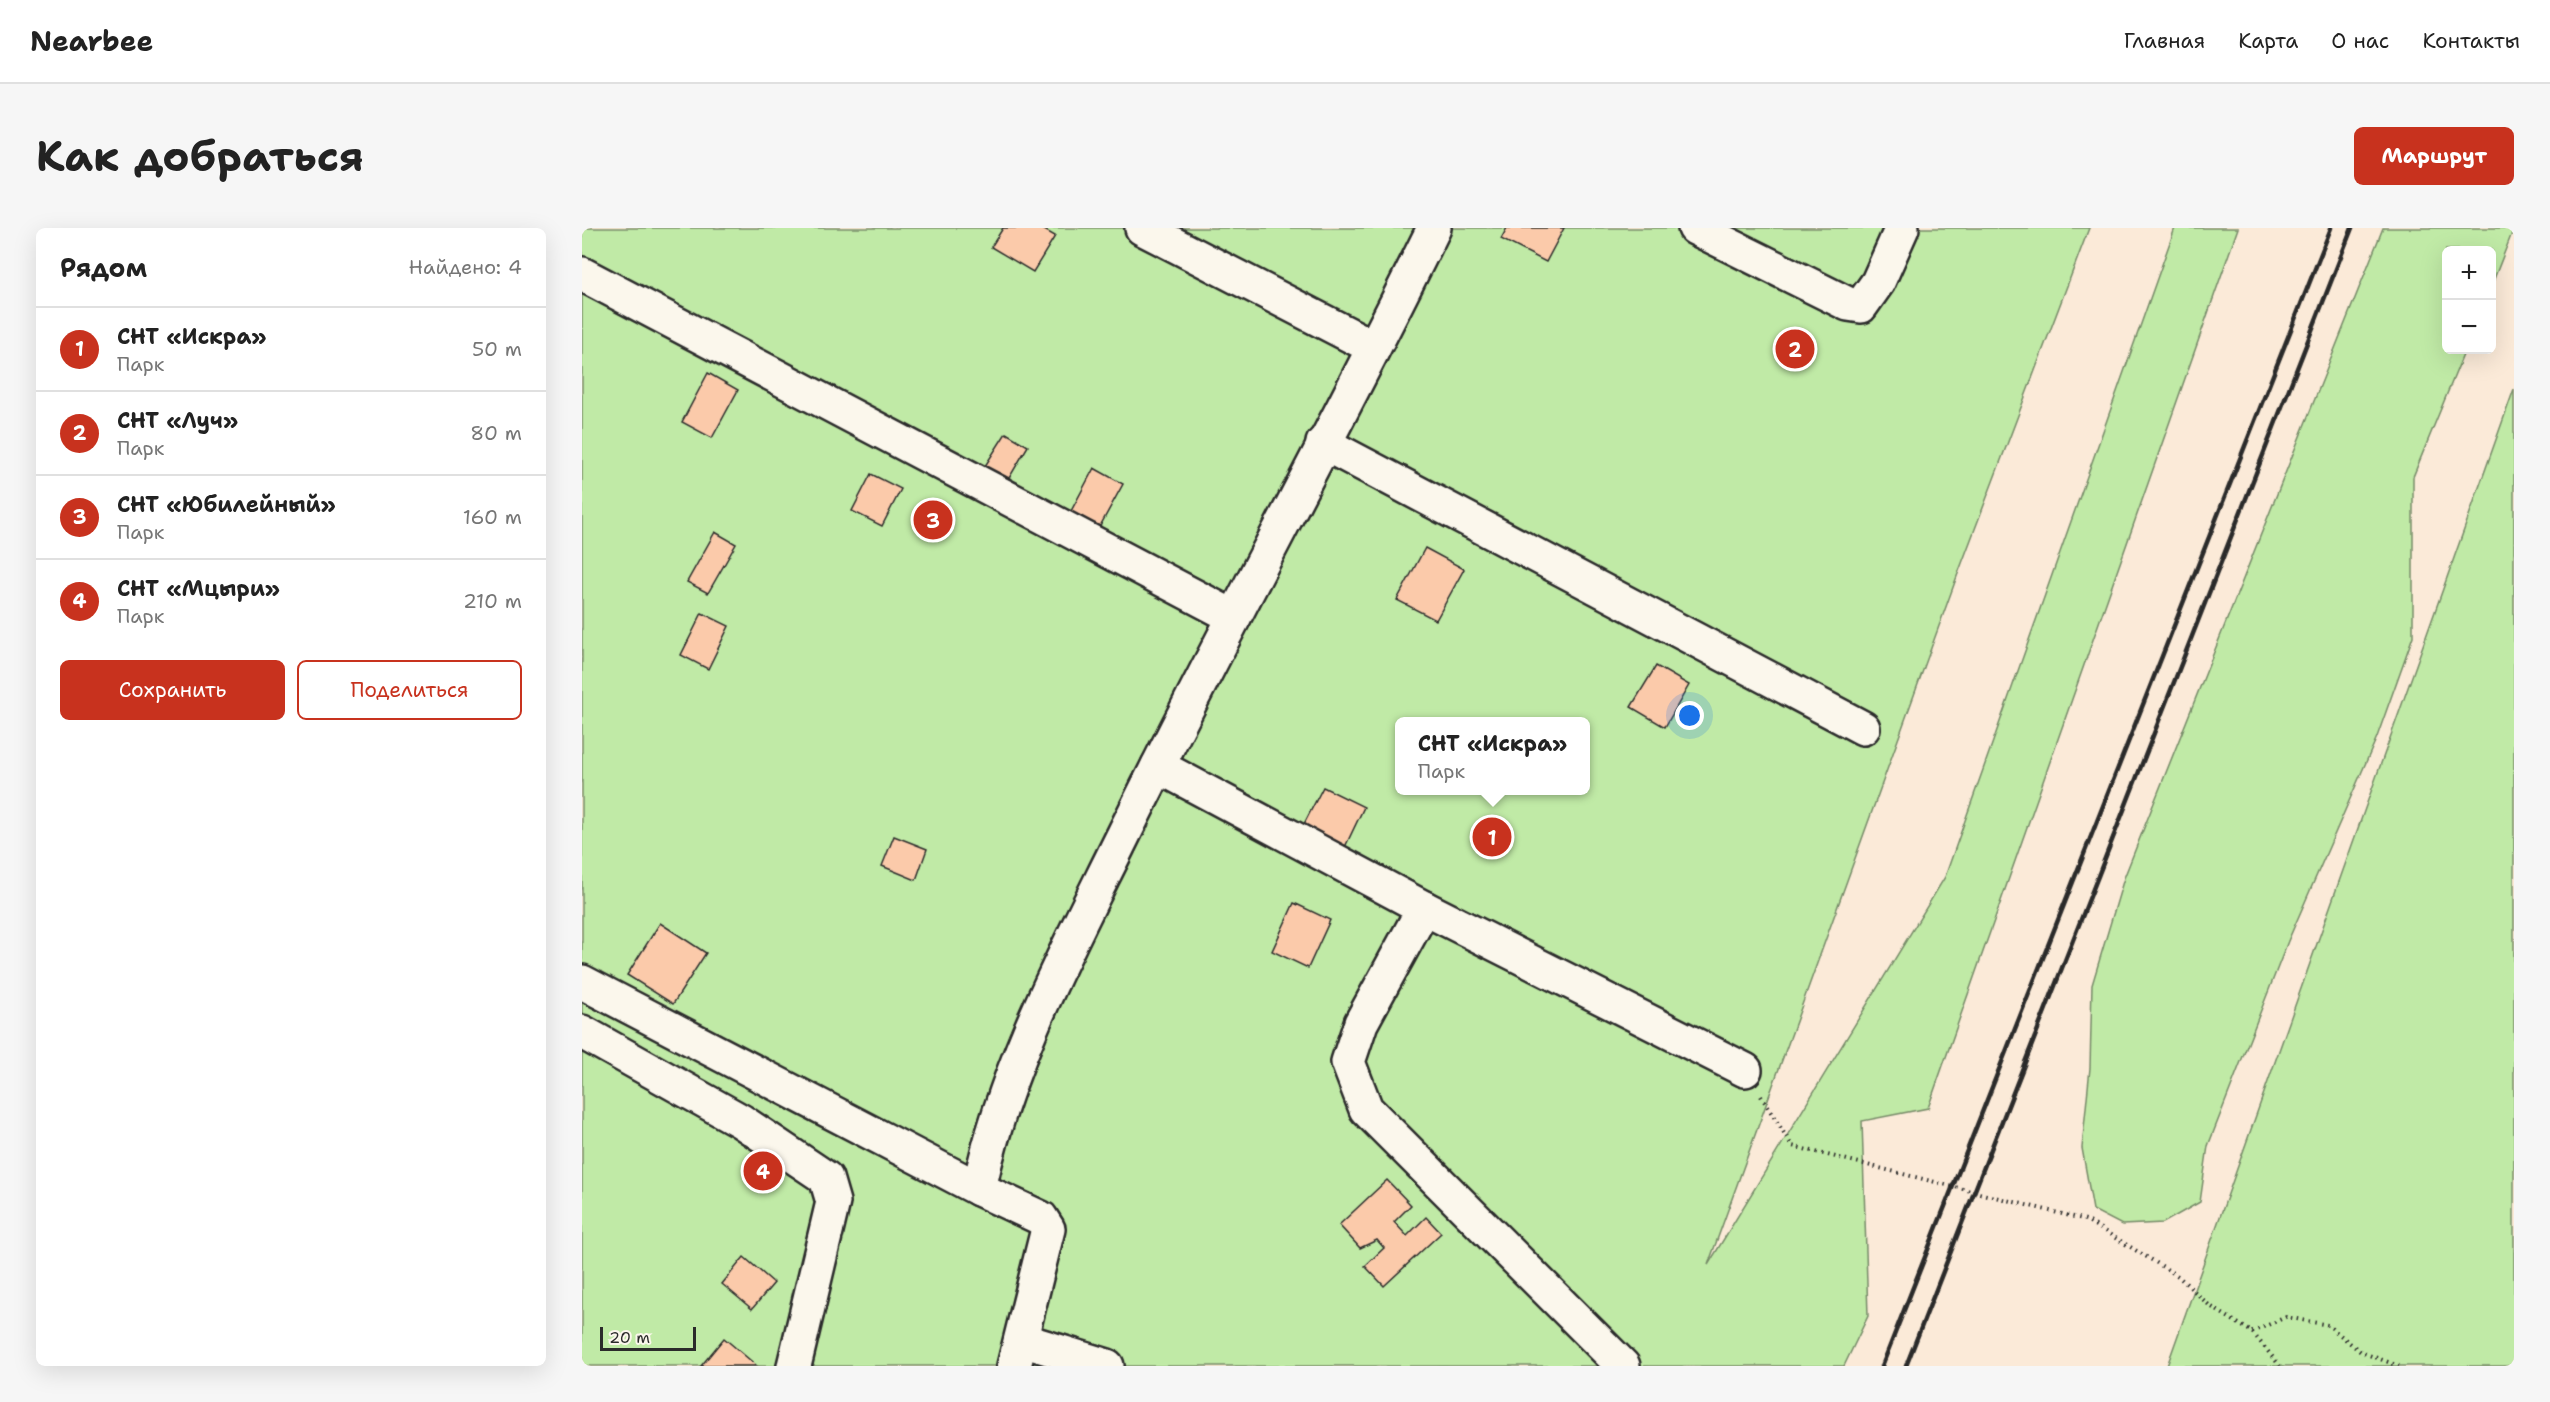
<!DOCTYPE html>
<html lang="ru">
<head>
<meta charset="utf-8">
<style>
  :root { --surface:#fff; --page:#f6f6f6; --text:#222; --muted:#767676; --line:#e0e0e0; --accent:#c8321e }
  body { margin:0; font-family:"Shantell Sans",sans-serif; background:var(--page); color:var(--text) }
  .controls { position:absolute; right:18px; top:18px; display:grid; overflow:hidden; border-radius:9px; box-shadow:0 6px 24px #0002 }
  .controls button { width:54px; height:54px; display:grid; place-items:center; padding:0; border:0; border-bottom:2px solid var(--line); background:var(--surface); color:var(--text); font:30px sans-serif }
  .scale { position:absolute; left:18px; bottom:15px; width:96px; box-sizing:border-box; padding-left:6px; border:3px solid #2b2b2b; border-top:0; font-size:16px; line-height:21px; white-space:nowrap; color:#2b2b2b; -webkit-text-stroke:4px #fbf7ec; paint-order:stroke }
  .you { position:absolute; left:1108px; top:488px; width:21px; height:21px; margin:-15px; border:4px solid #fff; border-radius:50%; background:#1a73e8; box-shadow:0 0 0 9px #1a73e833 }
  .badge { display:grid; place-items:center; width:39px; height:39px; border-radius:50%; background:var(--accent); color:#fff; font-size:20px; font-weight:700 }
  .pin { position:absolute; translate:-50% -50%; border:3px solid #fff; box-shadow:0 2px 6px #0006 }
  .popup { position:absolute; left:813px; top:489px; width:195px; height:78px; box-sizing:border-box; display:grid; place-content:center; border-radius:9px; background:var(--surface); filter:drop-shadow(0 2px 4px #0005); font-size:20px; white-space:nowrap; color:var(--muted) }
  .popup b { font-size:22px; color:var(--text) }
  .popup::after { content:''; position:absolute; left:50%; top:100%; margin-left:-12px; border:12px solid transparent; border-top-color:var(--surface) }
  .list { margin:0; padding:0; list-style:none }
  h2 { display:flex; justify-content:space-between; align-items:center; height:78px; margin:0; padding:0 24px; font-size:26px }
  h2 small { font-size:20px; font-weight:400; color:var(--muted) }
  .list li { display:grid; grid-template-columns:39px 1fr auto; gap:18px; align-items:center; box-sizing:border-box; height:84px; padding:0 24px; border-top:2px solid var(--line) }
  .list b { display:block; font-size:22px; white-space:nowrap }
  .list p { margin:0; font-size:20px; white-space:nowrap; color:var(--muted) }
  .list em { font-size:20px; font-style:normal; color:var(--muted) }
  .actions { display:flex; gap:12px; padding:18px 24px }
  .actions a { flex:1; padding:14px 0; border:2px solid var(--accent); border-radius:9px; text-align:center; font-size:21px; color:var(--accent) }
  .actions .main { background:var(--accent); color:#fff }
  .map { position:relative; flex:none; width:1932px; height:1138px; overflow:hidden; border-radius:9px }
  header { display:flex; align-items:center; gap:36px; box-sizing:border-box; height:84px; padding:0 30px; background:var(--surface); border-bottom:2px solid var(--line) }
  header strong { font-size:28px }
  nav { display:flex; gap:33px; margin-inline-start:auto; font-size:21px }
  .intro { display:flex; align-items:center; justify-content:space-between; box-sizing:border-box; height:144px; padding:0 36px }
  h1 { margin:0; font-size:42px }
  .button { padding:15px 27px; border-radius:9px; background:var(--accent); color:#fff; font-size:21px; font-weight:700 }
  main { display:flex; gap:36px; padding:0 36px }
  aside { flex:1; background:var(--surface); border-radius:9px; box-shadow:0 6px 24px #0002 }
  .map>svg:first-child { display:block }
  .green { fill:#c0eaa6; stroke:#768a68; stroke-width:1.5; fill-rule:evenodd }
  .building { fill:#fbcaaa; stroke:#2b2b2b; stroke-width:1.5 }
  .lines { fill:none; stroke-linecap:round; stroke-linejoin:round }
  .minor-casing { stroke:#2b2b2b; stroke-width:38 }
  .path { stroke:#2b2b2b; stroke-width:4; stroke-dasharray:1.5 4.5; stroke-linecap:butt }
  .minor { stroke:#fbf7ec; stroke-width:33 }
  .rail { stroke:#2b2b2b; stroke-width:4.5 }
</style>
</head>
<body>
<header>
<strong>Nearbee</strong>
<nav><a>Главная</a><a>Карта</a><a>О нас</a><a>Контакты</a></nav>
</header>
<div class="intro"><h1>Как добраться</h1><a class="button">Маршрут</a></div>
<main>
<aside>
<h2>Рядом<small>Найдено: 4</small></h2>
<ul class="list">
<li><span class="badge">1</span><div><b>СНТ «Искра»</b><p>Парк</p></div><em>50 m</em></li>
<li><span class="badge">2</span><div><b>СНТ «Луч»</b><p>Парк</p></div><em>80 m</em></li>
<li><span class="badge">3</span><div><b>СНТ «Юбилейный»</b><p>Парк</p></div><em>160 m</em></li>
<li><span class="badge">4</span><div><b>СНТ «Мцыри»</b><p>Парк</p></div><em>210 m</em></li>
</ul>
<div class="actions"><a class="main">Сохранить</a><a>Поделиться</a></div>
</aside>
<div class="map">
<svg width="1932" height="1138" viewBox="0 0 1932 1138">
  <rect width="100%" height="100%" fill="#fbead8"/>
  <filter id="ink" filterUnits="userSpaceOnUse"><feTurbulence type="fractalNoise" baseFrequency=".0167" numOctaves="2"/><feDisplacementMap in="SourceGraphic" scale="12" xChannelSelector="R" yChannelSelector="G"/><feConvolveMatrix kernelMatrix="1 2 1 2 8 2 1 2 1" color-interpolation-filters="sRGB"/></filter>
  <g filter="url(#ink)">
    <g class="green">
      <path d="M 0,0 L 1507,0 L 1374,351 L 1126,1037 L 1363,649 L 1593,0 L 1656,0 L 1346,880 L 1280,893 L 1286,1088 L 1262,1138 L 0,1138 ZM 817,494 L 1003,494 L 1003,562 L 817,562 Z"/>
      <polygon points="1801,0 1932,0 1910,56 1910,22 1864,22 1864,122 1883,122 1831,249 1831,408 1795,509 1706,713 1626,918 1618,974 1581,995 1540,997 1511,982 1500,920 1508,840 1510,757 1542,650"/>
      <polygon points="1932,161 1932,1138 1585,1138"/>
    </g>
    <g class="building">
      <polygon points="421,0 459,0 473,8 451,44 409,19"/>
      <polygon points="925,0 982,0 964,34 919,11"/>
      <polygon points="126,145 156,162 130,210 100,194"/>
      <polygon points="424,205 446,218 426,252 403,238"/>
      <polygon points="512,240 541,256 517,300 488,285"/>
      <polygon points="289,246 319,261 300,298 270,283"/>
      <polygon points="133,304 154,316 126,365 105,354"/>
      <polygon points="843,320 882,341 854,392 815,372"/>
      <polygon points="120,385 147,398 126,441 99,427"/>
      <polygon points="1074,438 1107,457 1083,499 1049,479"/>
      <polygon points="741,559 782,579 763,619 721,598"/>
      <polygon points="312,608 345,621 334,652 300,638"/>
      <polygon points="712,675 748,692 726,740 690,723"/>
      <polygon points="78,695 124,725 91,776 45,747"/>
      <polygon points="805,952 829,977 812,994 825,1008 844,989 859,1005 802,1058 783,1038 802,1020 795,1012 778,1020 757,997"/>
      <polygon points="162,1029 192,1055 170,1081 140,1056"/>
      <polygon points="142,1110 175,1138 119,1138"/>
    </g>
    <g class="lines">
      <defs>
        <g id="minor">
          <polyline points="560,0 791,119"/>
          <polyline points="1113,0 1266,76 1279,78 1296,54 1320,0"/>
          <polyline points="0,46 652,389"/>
          <polyline points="741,215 1281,500"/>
          <polyline points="576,538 842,680 1163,842"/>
          <polyline points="842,680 779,795 766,834 784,881 1041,1138"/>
          <polyline points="0,754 397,961 459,990 466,1001 432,1138"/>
          <polyline points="0,804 159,893 244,950 251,974 212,1138"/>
          <path d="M 397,961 C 423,836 486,720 542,606 C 642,402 752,204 852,0"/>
          <polyline points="440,1112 525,1138"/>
        </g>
      </defs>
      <use href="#minor" class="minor-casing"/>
      <g class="path">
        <polyline points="1179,868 1210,918 1504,992 1596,1048 1628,1078 1670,1104 1698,1138"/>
        <polyline points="1670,1104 1704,1089 1746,1097 1779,1124 1817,1138"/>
      </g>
      <use href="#minor" class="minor"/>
      <g class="rail">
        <polyline points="1300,1138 1749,0"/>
        <polyline points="1324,1138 1770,0"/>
      </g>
    </g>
  </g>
</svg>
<div class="controls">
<button>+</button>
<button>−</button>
</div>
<div class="scale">20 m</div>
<div class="you"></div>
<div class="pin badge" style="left:910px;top:609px">1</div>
<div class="popup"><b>СНТ «Искра»</b>Парк</div>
<div class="pin badge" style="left:1213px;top:121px">2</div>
<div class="pin badge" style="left:351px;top:292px">3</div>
<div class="pin badge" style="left:181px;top:943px">4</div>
</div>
</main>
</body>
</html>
